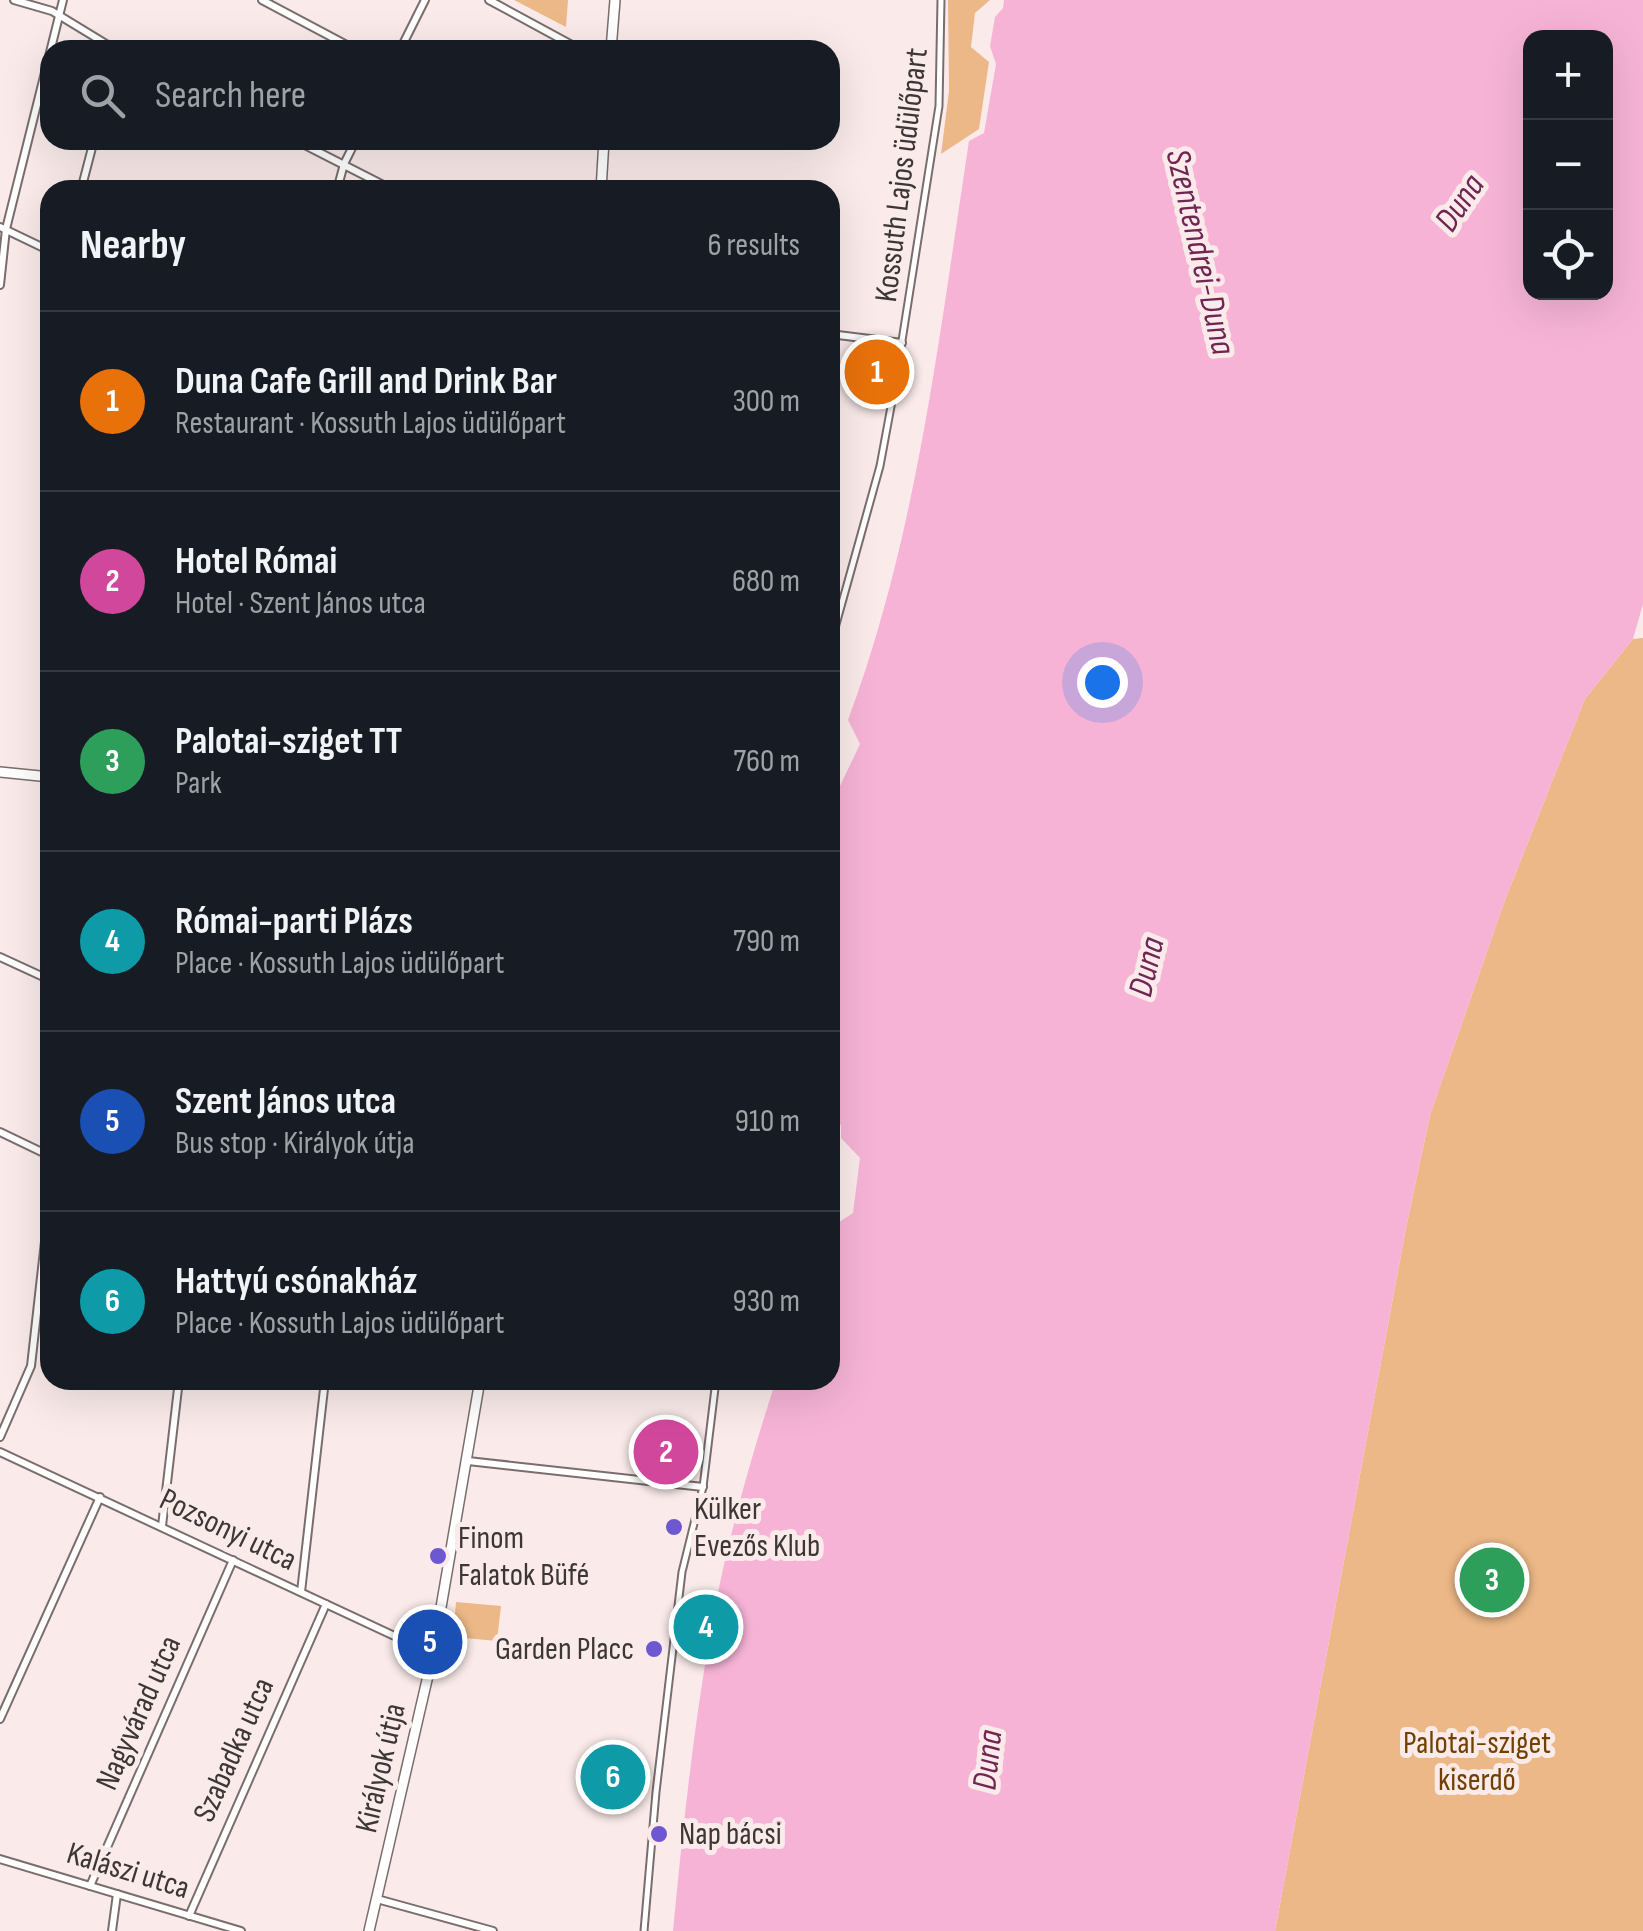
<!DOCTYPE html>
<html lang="en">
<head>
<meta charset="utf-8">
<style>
  :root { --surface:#171b24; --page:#242831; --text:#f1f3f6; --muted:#9ea1a6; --line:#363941; --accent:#8c9099 }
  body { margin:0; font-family:"Sofia Sans Condensed",sans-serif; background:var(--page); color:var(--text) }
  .controls { position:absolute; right:30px; top:30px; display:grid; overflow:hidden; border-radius:20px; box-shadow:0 10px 40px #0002 }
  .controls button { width:90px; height:90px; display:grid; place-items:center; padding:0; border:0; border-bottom:2px solid var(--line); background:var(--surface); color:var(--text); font:50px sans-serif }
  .you { position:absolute; left:1102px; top:682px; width:35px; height:35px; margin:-25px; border:8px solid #fff; border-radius:50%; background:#1a73e8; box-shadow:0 0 0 15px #1a73e833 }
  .badge { display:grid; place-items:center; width:65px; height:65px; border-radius:50%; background:var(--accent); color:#fff; font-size:32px; font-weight:700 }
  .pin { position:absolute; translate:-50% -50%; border:5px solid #fff; box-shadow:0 2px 10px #0006 }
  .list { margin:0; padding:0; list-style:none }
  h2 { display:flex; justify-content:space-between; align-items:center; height:130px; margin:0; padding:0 40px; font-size:42px }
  h2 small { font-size:32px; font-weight:400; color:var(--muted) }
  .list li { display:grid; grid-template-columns:65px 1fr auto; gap:30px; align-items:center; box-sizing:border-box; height:180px; padding:0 40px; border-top:2px solid var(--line) }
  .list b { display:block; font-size:38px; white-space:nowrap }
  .list p { margin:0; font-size:32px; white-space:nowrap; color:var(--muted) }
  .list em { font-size:32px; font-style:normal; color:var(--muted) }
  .icon { flex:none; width:55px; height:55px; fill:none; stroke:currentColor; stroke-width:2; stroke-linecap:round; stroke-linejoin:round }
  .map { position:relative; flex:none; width:1643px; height:1931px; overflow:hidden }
  .search { position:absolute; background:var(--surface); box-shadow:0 10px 40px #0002; left:40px; top:40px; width:800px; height:110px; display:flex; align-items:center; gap:25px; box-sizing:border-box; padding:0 35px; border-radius:30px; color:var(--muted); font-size:38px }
  .panel { position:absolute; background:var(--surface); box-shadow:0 10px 40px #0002; left:40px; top:180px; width:800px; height:1210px; border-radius:30px }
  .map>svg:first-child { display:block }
  .green { fill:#ecb887 }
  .water { fill:#f6b3d6; fill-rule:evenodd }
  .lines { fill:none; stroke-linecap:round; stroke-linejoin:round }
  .pedestrian-casing { stroke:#7a6e6d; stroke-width:9 }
  .minor-casing { stroke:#7a6e6d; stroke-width:10 }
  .tertiary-casing { stroke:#7a6e6d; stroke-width:12 }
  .pedestrian { stroke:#fff; stroke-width:5 }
  .minor { stroke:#fff; stroke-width:6 }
  .tertiary { stroke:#fff; stroke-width:9 }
  .poi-dot { fill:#6e58d2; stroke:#faebea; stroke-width:4 }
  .labels { text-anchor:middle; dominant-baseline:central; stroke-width:10; stroke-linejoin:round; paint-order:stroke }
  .street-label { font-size:32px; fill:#3c3736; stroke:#faebea }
  .poi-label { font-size:32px; fill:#3c3736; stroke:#faebea; text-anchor:start }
  .park-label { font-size:32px; fill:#714101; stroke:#faebea }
  .water-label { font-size:35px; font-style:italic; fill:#702553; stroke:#faebea }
</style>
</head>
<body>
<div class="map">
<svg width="1643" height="1931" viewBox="0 0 1643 1931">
  <rect width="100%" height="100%" fill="#faebea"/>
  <g class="green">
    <polygon points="514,0 568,0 566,27"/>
    <polygon points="948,0 990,0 975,13 971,47 989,62 979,129 941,154 949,91"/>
    <polygon points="1643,638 1643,1931 1275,1931 1406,1228 1430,1115 1505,900 1585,699 1633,639"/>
    <polygon points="456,1602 501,1606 497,1641 453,1637"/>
  </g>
  <path class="water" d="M 1004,0 L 1643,0 L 1643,604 L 1633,639 L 1585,699 L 1505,900 L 1430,1115 L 1406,1228 L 1275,1931 L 673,1931 C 683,1826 694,1722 713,1618 C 728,1537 751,1458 776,1380 L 830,1380 L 830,1228 L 853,1213 L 860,1158 L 841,1138 L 841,1125 L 830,1117 L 833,974 L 830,967 L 830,858 L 836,837 L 830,807 L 860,744 L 848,720 C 917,535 939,336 969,141 L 984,133 L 996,64 L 990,46 L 995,17 L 1003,8 ZM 1530,38 L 1606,38 L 1606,292 L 1530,292 Z"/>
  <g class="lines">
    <defs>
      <g id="pedestrian">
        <polyline points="830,646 880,466 895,385 939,106 941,0"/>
        <polyline points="644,1931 656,1792 682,1572 703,1487 716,1380"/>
      </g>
      <g id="minor">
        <polyline points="14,0 52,11 116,50"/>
        <polyline points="262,0 356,50"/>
        <polyline points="489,0 581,50"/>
        <polyline points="400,50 425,0"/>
        <polyline points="295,140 393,190"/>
        <polyline points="81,190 94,140"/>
        <polyline points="337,190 344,164 356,140"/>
        <polyline points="0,227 50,251"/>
        <polyline points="0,285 6,229 63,0"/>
        <polyline points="830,334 902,343"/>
        <polyline points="0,957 50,980"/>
        <polyline points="0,1132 50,1156"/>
        <polyline points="0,1437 31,1366 50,1197"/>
        <polyline points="0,1452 433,1654"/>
        <polyline points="468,1461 703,1487"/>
        <polyline points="162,1526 179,1380"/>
        <polyline points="301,1592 325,1380"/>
        <polyline points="0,1719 100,1497"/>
        <polyline points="0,1859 241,1931"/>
        <polyline points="90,1886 233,1560"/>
        <polyline points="377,1899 493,1931"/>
        <polyline points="189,1916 326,1604"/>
        <polyline points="112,1931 117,1894"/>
      </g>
      <g id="tertiary">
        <polyline points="611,50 615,0"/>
        <polyline points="601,190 604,140"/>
        <polyline points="0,772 50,777"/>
        <polyline points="369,1931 433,1654 480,1380"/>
      </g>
    </defs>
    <use href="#pedestrian" class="pedestrian-casing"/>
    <use href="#minor" class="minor-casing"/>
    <use href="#tertiary" class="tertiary-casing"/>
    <use href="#pedestrian" class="pedestrian"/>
    <use href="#minor" class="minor"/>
    <use href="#tertiary" class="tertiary"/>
  </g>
  <g class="poi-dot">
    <circle cx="674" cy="1527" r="10"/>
    <circle cx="438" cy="1556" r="10"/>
    <circle cx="654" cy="1649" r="10"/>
    <circle cx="659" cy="1834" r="10"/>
  </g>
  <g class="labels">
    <g class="street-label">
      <text transform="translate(902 175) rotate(-83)">Kossuth Lajos üdülőpart</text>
      <text transform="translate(228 1530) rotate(26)">Pozsonyi utca</text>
      <text transform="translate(139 1713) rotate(-66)">Nagyvárad utca</text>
      <text transform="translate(234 1750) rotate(-66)">Szabadka utca</text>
      <text transform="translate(381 1768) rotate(-77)">Királyok útja</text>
      <text transform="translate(128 1871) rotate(17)">Kalászi utca</text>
    </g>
    <g class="poi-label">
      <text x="694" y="1509">Külker<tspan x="694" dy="37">Evezős Klub</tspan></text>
      <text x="458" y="1538">Finom<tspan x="458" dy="37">Falatok Büfé</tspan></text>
      <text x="634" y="1649" text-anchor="end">Garden Placc</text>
      <text x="679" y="1834">Nap bácsi</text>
    </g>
    <g class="park-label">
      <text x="1477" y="1743">Palotai-sziget<tspan x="1477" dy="37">kiserdő</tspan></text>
    </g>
    <g class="water-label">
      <text transform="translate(1460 203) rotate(-56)">Duna</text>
      <text transform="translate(1200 252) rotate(77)">Szentendrei-Duna</text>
      <text transform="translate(1147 967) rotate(-77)">Duna</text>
      <text transform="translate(988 1760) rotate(-84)">Duna</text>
    </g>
  </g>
</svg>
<div class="controls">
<button>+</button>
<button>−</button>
<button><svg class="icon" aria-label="locate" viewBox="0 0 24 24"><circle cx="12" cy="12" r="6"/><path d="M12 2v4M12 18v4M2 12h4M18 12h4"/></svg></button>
</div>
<div class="you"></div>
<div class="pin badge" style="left:877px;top:372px;background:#e8710a">1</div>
<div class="pin badge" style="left:666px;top:1452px;background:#d1479c">2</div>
<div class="pin badge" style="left:1492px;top:1580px;background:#2e9e5b">3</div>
<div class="pin badge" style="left:706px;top:1627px;background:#0f9aa8">4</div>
<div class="pin badge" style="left:430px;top:1642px;background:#1a4fb4">5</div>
<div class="pin badge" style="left:613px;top:1777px;background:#0f9aa8">6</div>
<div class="search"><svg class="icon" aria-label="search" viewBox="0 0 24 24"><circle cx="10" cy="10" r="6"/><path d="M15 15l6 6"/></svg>Search here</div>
<section class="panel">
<h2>Nearby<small>6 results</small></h2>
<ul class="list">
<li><span class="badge" style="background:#e8710a">1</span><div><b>Duna Cafe Grill and Drink Bar</b><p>Restaurant · Kossuth Lajos üdülőpart</p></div><em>300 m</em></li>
<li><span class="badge" style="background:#d1479c">2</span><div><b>Hotel Római</b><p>Hotel · Szent János utca</p></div><em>680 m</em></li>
<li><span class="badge" style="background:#2e9e5b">3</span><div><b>Palotai-sziget TT</b><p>Park</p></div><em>760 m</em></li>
<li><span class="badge" style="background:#0f9aa8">4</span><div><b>Római-parti Plázs</b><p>Place · Kossuth Lajos üdülőpart</p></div><em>790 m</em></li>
<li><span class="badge" style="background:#1a4fb4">5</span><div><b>Szent János utca</b><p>Bus stop · Királyok útja</p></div><em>910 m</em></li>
<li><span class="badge" style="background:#0f9aa8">6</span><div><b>Hattyú csónakház</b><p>Place · Kossuth Lajos üdülőpart</p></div><em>930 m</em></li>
</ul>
</section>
</div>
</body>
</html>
